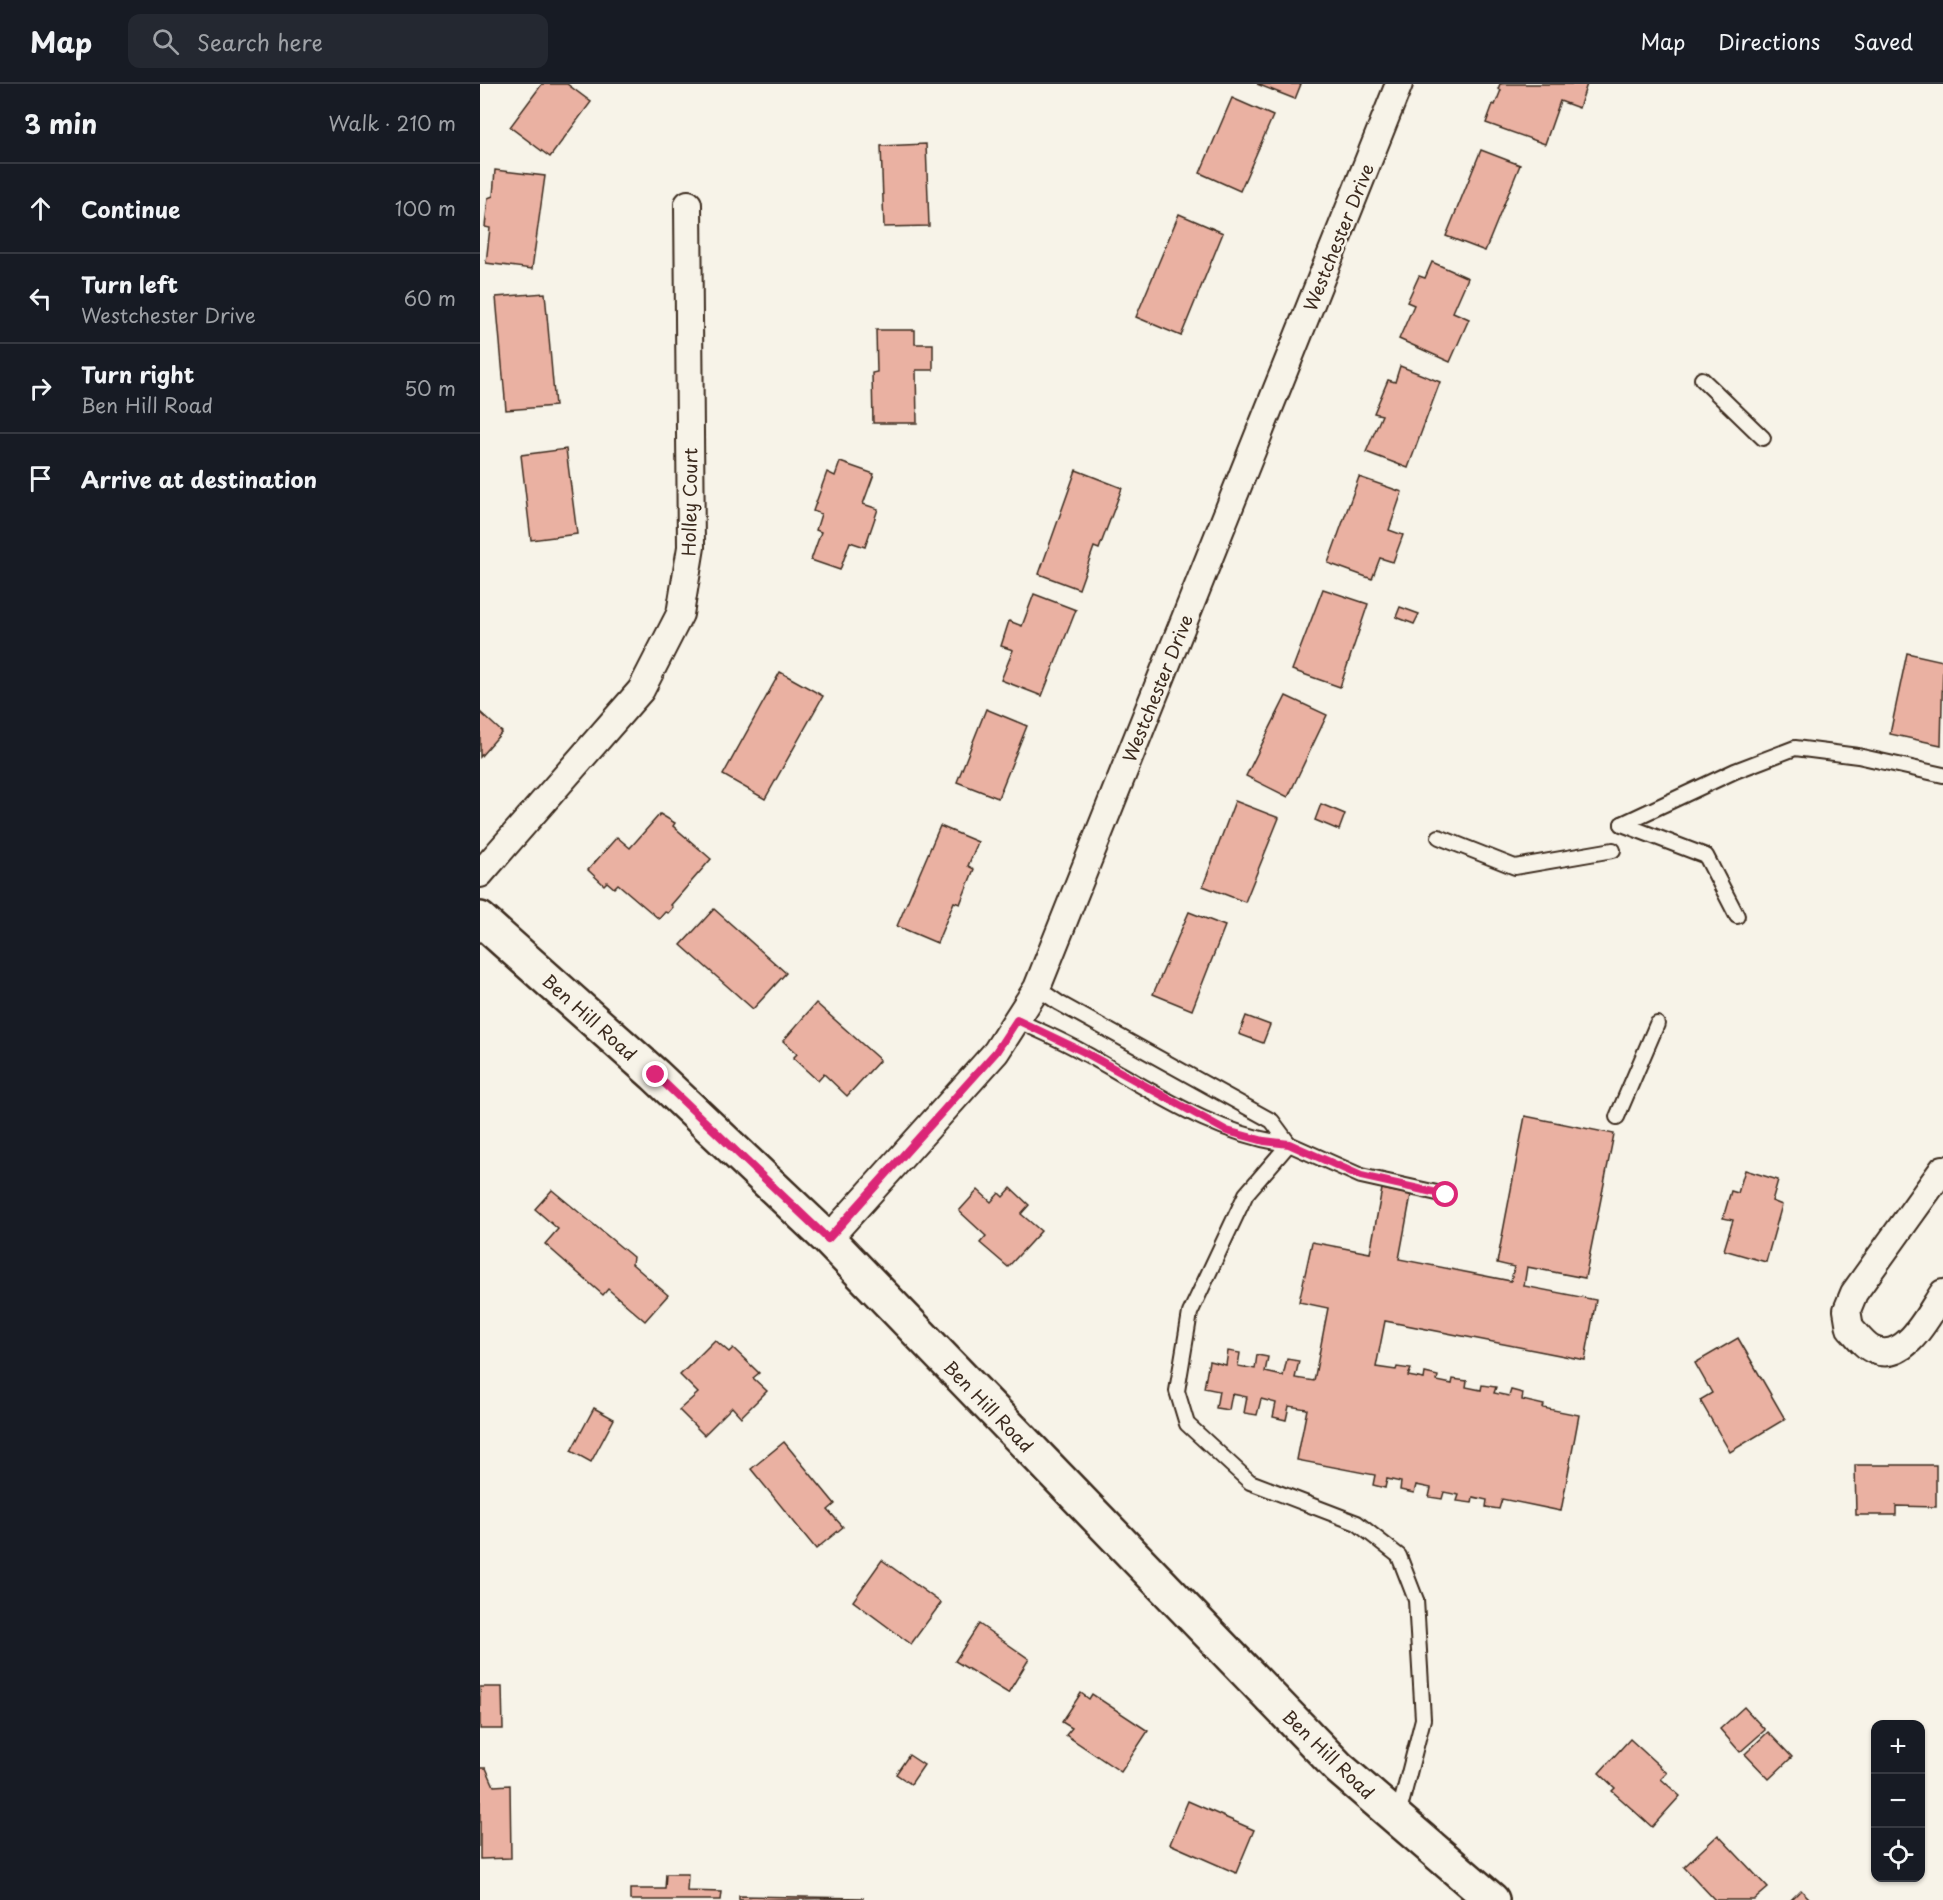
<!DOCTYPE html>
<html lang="en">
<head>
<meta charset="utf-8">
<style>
  :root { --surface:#171b24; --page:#242831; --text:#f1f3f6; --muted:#9ea1a6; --line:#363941 }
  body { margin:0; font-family:"Playpen Sans",sans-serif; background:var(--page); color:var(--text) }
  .controls { position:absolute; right:18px; bottom:18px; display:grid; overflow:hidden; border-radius:12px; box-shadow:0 2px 4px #0004 }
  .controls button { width:54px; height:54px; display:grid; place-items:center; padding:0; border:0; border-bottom:2px solid var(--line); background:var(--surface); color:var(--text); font:30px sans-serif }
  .stop { position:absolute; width:18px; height:18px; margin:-14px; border:4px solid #db2777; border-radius:50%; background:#fff }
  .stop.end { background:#db2777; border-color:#fff; box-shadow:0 2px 6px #0008 }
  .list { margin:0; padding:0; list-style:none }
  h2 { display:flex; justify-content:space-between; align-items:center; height:78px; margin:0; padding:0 24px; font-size:26px }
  h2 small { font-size:20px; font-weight:400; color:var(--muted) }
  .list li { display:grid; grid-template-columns:39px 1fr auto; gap:18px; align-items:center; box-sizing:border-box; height:90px; padding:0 24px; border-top:2px solid var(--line) }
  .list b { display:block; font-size:22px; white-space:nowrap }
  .list p { margin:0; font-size:20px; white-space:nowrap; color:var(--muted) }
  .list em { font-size:20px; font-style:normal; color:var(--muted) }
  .icon { flex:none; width:33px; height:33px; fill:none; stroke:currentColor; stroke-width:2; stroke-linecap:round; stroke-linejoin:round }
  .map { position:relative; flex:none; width:1463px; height:1816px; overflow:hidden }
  header { display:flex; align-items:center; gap:36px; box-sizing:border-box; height:84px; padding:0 30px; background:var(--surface); border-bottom:2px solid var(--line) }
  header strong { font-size:28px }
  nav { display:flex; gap:33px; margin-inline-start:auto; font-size:21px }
  .search { width:420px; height:54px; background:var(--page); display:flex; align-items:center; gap:15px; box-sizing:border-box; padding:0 21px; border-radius:12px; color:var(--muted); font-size:22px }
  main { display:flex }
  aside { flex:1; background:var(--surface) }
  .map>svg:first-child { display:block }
  .building { fill:#eab1a2; stroke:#3b2a1e; stroke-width:1.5 }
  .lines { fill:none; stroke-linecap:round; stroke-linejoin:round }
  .lane-casing { stroke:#3b2a1e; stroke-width:18 }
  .street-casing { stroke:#3b2a1e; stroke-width:30 }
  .secondary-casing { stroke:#3b2a1e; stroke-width:38 }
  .lane { stroke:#f7f3e8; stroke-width:14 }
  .street { stroke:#f7f3e8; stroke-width:26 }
  .secondary { stroke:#f7f3e8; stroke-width:33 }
  .route { stroke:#db2777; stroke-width:8 }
  .labels { text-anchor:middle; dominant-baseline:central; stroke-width:5; stroke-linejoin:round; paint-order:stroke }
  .street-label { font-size:18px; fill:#3b2a1e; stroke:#f7f3e8 }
</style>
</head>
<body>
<header>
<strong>Map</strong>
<div class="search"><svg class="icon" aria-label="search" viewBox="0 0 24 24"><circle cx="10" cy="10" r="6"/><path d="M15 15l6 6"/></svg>Search here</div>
<nav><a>Map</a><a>Directions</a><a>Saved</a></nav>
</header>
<main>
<aside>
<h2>3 min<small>Walk · 210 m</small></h2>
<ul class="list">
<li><svg class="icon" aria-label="ahead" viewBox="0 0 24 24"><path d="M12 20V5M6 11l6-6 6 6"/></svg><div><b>Continue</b></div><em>100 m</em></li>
<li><svg class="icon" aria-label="left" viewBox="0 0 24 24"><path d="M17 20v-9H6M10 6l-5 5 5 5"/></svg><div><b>Turn left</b><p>Westchester Drive</p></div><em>60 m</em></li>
<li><svg class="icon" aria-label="right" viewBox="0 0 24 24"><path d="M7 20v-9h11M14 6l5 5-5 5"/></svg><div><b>Turn right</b><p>Ben Hill Road</p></div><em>50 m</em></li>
<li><svg class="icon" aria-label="arrive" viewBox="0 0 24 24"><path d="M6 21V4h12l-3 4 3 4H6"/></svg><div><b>Arrive at destination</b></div></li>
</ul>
</aside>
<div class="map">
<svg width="1463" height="1816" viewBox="0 0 1463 1816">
  <rect width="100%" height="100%" fill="#f7f3e8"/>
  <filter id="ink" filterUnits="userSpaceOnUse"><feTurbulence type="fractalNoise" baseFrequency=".0167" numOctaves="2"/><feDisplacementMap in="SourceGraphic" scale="12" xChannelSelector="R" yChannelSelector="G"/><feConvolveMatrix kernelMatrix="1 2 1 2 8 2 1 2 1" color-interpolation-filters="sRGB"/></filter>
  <g filter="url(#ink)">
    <g class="building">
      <polygon points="62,0 87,0 111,18 70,73 30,43"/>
      <polygon points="777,0 821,0 815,15"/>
      <polygon points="1020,0 1107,0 1099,24 1080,17 1065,60 1006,39 1013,20 1015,21 1021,6 1018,5"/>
      <polygon points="752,14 793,32 760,107 720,89"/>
      <polygon points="446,60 449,142 404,143 401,62"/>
      <polygon points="1001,66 1040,81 1005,167 966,152"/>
      <polygon points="15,86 65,92 52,185 6,179 10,144 5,143 8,114 13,112"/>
      <polygon points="699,130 743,149 701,252 656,233"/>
      <polygon points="952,178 988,194 973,228 989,235 970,278 919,255 934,221 927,218 939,192 945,194"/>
      <polygon points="65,209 75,322 26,326 16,213"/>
      <polygon points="396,246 435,246 435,260 453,260 453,286 436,286 437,339 393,339 392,289 397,288"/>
      <polygon points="920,282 960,298 928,384 886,368 902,331 894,329 908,296 915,298"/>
      <polygon points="86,365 97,450 51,456 41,371"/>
      <polygon points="360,378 394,390 383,420 398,425 385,463 370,458 360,486 331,476 341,448 336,446 341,430 333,427 347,388 355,392"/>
      <polygon points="596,386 642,404 619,465 614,463 599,505 559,490"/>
      <polygon points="879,393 922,408 909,446 923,451 913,478 900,474 892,495 848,479"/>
      <polygon points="843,505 888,520 860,603 812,586"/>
      <polygon points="554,510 596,526 562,612 521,596 533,566 521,562 529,537 542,542"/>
      <polygon points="920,523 939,530 934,540 916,533"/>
      <polygon points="1427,569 1463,577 1461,661 1410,650"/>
      <polygon points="300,588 343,612 285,715 243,691"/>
      <polygon points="806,612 847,631 808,713 766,692"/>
      <polygon points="506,625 547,642 518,714 477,698"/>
      <polygon points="0,628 22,648 0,673"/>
      <polygon points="755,717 799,734 765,818 723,802"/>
      <polygon points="841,720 865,730 859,746 835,736"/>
      <polygon points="180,730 195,739 193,742 231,775 191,821 193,823 188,829 185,828 179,835 138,800 134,804 127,798 124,801 108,786 137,753 150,764"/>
      <polygon points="460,742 498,758 488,782 494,785 480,820 474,818 457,859 417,842"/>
      <polygon points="234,825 306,889 273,925 201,861"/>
      <polygon points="709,828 745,842 712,926 673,910"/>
      <polygon points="336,919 400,976 367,1012 344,990 338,997 313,974 317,970 303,957"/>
      <polygon points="766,932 790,941 783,959 759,950"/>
      <polygon points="1045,1032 1134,1050 1105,1194 1047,1183 1044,1202 1116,1216 1105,1276 905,1237 896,1283 916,1286 917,1283 931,1285 928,1292 944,1295 945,1289 958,1292 957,1297 972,1300 973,1295 987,1297 986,1303 1001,1306 1002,1301 1016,1303 1014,1309 1029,1312 1031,1306 1043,1309 1042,1316 1064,1321 1063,1324 1099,1331 1081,1427 1022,1415 1019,1425 1006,1423 1007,1416 993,1413 992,1419 977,1417 979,1411 964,1408 962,1415 949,1413 951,1404 936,1401 934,1409 920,1406 921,1398 907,1395 905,1404 893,1401 895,1391 817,1376 827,1325 809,1322 806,1336 793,1333 796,1319 781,1315 777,1331 764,1329 767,1313 752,1310 749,1326 736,1324 739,1307 724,1304 729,1277 746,1281 748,1267 760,1269 758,1282 775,1285 777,1271 788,1273 785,1288 803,1292 807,1275 819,1277 815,1294 834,1297 848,1224 819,1218 832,1158 890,1169 902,1105 931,1111 919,1175 1031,1197 1034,1183 1017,1179"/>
      <polygon points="1265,1086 1298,1096 1292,1117 1302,1121 1286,1178 1244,1166 1253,1136 1243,1134 1251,1107 1258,1109"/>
      <polygon points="531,1104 549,1121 541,1130 561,1147 528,1183 500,1159 506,1152 479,1127 498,1106 511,1118 519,1109 523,1113"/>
      <polygon points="72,1106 153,1173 152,1180 188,1211 165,1237 128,1205 123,1211 65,1160 78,1145 55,1125"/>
      <polygon points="1258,1254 1305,1335 1250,1368 1220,1316 1232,1309 1215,1279"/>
      <polygon points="235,1256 249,1268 253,1264 279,1289 273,1294 287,1307 261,1333 252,1323 224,1351 199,1326 218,1309 200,1291"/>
      <polygon points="114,1324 134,1335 111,1378 91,1367"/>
      <polygon points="304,1358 355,1420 348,1426 363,1443 336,1465 271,1385"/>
      <polygon points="1375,1381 1456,1381 1456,1423 1416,1422 1416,1431 1376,1431"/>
      <polygon points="402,1476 461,1519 431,1560 373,1517"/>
      <polygon points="499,1540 549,1575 528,1609 475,1577"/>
      <polygon points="0,1603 22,1603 23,1645 0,1645"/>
      <polygon points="601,1609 609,1615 612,1610 668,1647 641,1688 586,1651 592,1644 582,1638"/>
      <polygon points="1264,1623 1285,1646 1260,1668 1240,1645"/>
      <polygon points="1288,1648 1312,1673 1289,1695 1265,1670"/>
      <polygon points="1150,1655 1187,1689 1181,1695 1200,1712 1172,1743 1132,1707 1135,1704 1119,1689"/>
      <polygon points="429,1671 444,1681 431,1700 416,1690"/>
      <polygon points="0,1684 6,1684 14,1702 30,1701 31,1774 0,1775"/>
      <polygon points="708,1717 774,1746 756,1789 690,1760"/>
      <polygon points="1238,1751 1288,1804 1274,1816 1235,1816 1204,1783"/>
      <polygon points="186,1790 208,1790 207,1807 242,1808 241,1816 150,1816 150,1805 185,1805"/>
      <polygon points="1321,1806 1331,1816 1311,1816"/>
      <polygon points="259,1812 384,1814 259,1816"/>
    </g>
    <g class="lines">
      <defs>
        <g id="lane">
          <polyline points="1222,295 1283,354"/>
          <polyline points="1142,740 1255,687 1315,664 1378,672 1463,691"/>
          <polyline points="1142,740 1226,772 1257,832"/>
          <polyline points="959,753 1035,783 1133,766"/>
          <path d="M 536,936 C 560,947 584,957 606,970 C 671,1006 734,1051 809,1060 L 792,1037 L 579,919 L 557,904"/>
          <polyline points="1137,1033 1177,940"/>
          <polyline points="918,1732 943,1635 936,1516 919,1472 877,1439 770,1398 707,1340 697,1307 710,1229 766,1110 809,1060 881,1092 966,1111"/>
        </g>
        <g id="street">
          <polyline points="0,790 161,606 200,530 211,463 208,120"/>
          <path d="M 1463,1085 L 1374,1209 L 1367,1226 L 1370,1244 C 1376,1250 1385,1263 1394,1266 C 1426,1280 1449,1229 1463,1209"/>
          <polyline points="348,1155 516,968 557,904 919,0"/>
        </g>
        <polyline id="secondary" points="0,835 175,991 348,1155 859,1684 1012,1816"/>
      </defs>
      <use href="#lane" class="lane-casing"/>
      <use href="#street" class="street-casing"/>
      <use href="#secondary" class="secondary-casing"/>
      <use href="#lane" class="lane"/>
      <use href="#street" class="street"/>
      <use href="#secondary" class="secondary"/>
    </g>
  </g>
  <g class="lines" filter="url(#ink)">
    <polyline class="route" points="176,991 348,1155 516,968 537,936 604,968 747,1047 784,1057 809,1060 881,1092 966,1111"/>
  </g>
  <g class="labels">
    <g class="street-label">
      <text transform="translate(858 153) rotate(-68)">Westchester Drive</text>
      <text transform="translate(209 418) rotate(-89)">Holley Court</text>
      <text transform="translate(677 604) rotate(-68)">Westchester Drive</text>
      <text transform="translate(110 933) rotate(42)">Ben Hill Road</text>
      <text transform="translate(509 1322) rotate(46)">Ben Hill Road</text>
      <text transform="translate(849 1670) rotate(44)">Ben Hill Road</text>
    </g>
  </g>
</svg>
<div class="controls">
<button>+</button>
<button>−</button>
<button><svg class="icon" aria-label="locate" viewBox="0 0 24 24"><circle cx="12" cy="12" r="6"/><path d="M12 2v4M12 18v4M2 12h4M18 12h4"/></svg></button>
</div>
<div class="stop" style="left:966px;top:1111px"></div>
<div class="stop end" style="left:176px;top:991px"></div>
</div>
</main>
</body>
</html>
